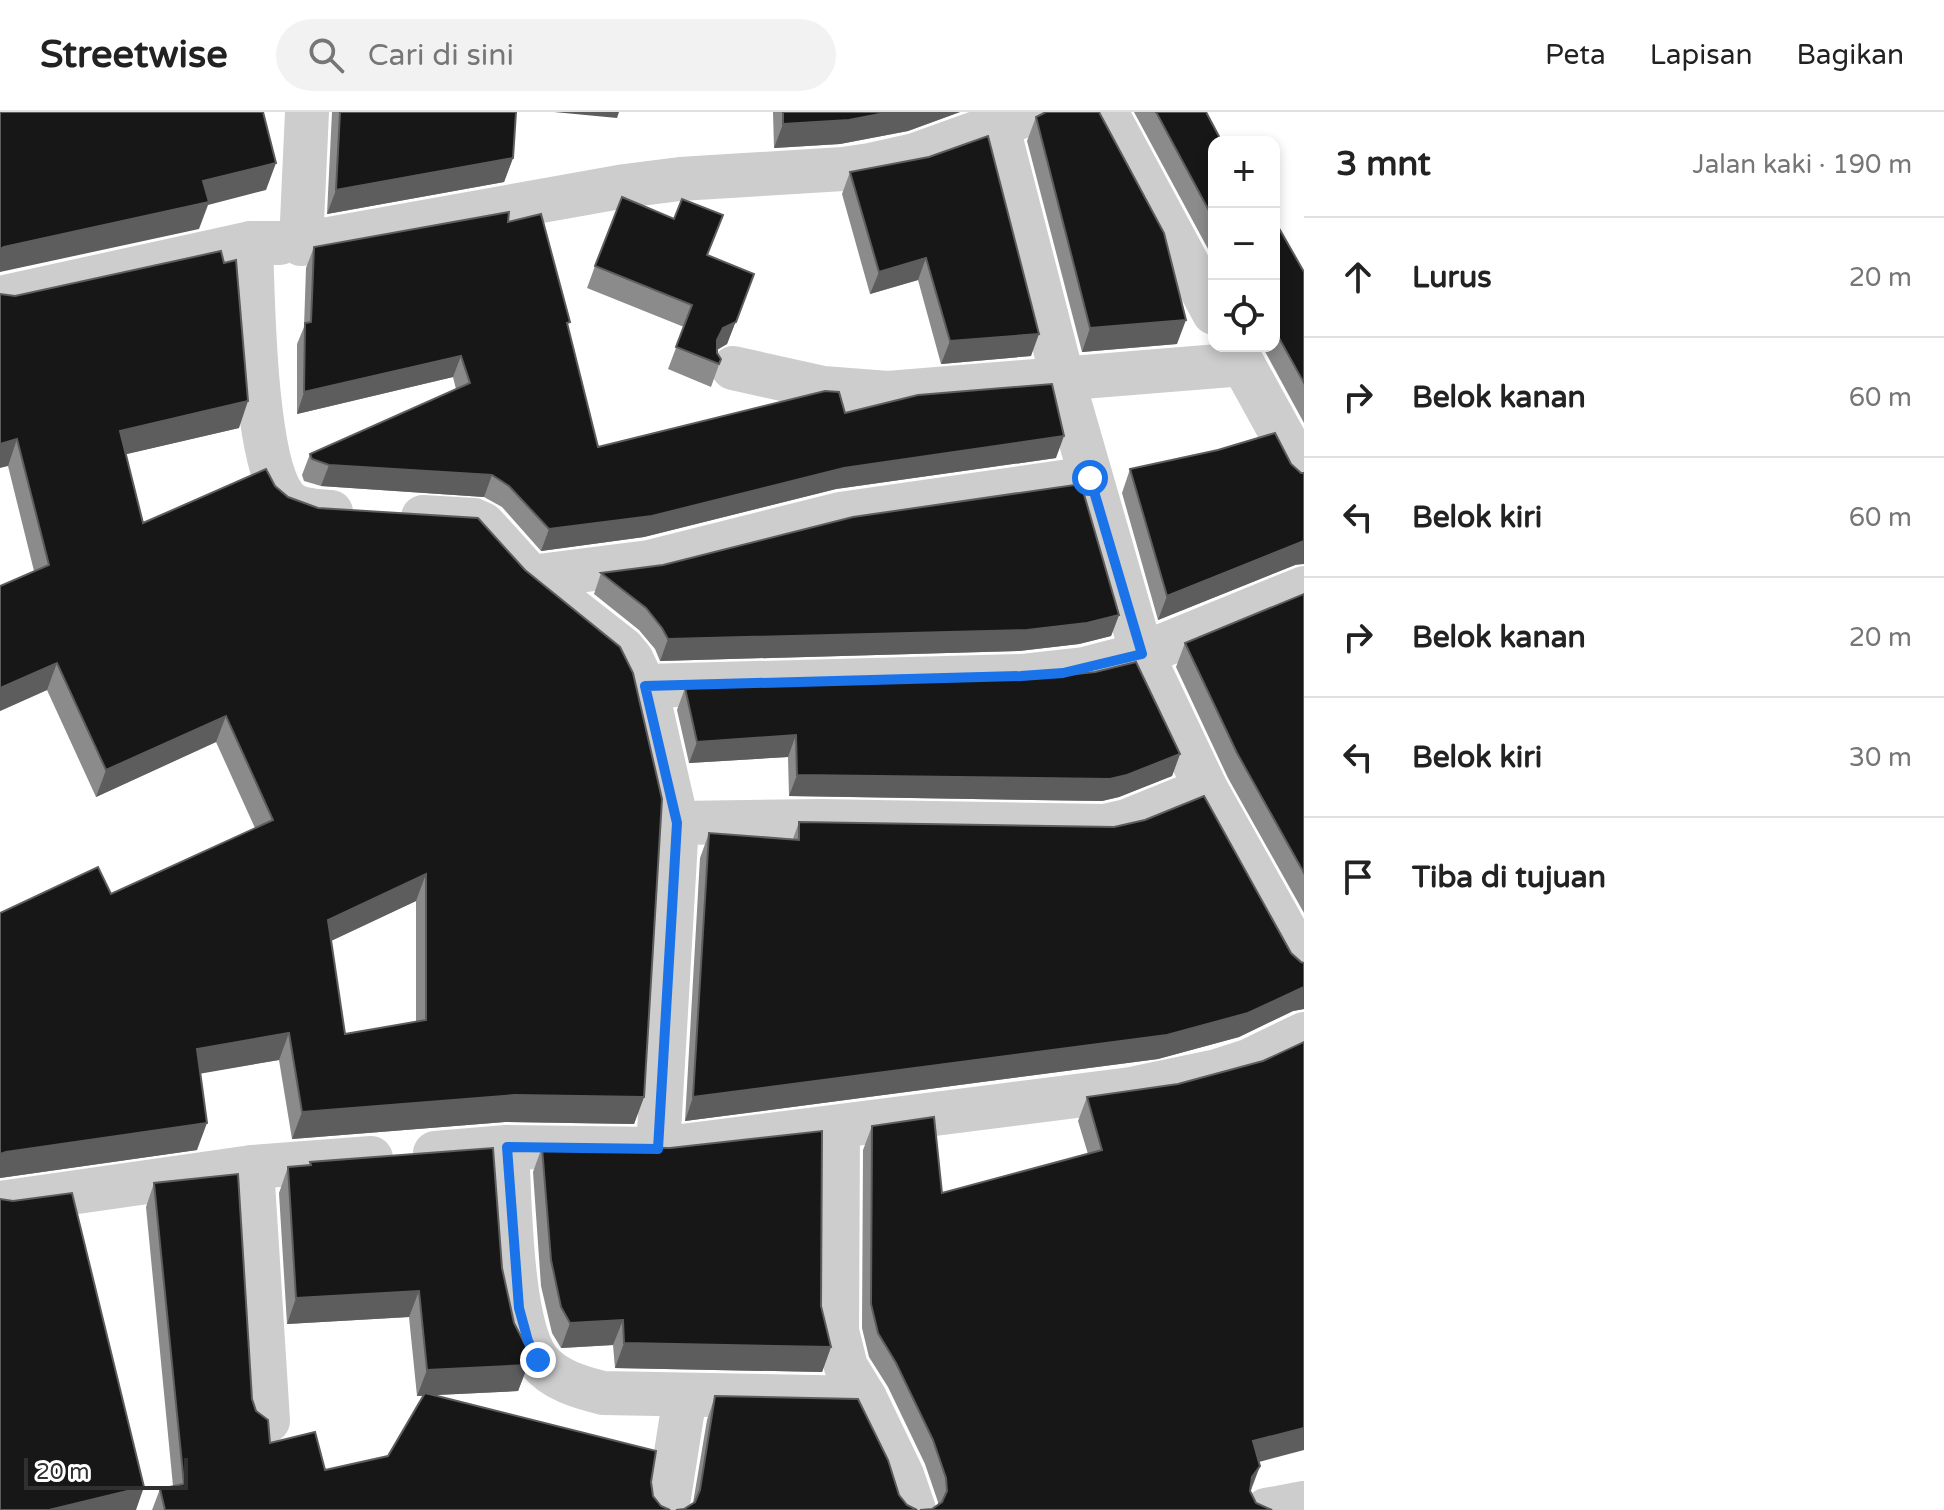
<!DOCTYPE html>
<html lang="id">
<head>
<meta charset="utf-8">
<style>
  :root { --surface:#fff; --page:#f2f2f2; --text:#222; --muted:#767676; --line:#e0e0e0 }
  body { margin:0; font-family:"Varela Round",sans-serif; background:var(--page); color:var(--text) }
  .controls { position:absolute; right:24px; top:24px; display:grid; overflow:hidden; border-radius:16px; box-shadow:0 4px 12px #0003 }
  .controls button { width:72px; height:72px; display:grid; place-items:center; padding:0; border:0; border-bottom:2px solid var(--line); background:var(--surface); color:var(--text); font:40px sans-serif }
  .scale { position:absolute; left:24px; bottom:20px; width:164px; box-sizing:border-box; padding-left:8px; border:4px solid #303030; border-top:0; font-size:22px; line-height:28px; white-space:nowrap; color:#303030; -webkit-text-stroke:6px #fff; paint-order:stroke }
  .stop { position:absolute; width:24px; height:24px; margin:-18px; border:6px solid #1a73e8; border-radius:50%; background:#fff }
  .stop.end { background:#1a73e8; border-color:#fff; box-shadow:0 2px 8px #0008 }
  .list { margin:0; padding:0; list-style:none }
  h2 { display:flex; justify-content:space-between; align-items:center; height:104px; margin:0; padding:0 32px; font-size:34px }
  h2 small { font-size:26px; font-weight:400; color:var(--muted) }
  .list li { display:grid; grid-template-columns:52px 1fr auto; gap:24px; align-items:center; box-sizing:border-box; height:120px; padding:0 32px; border-top:2px solid var(--line) }
  .list b { display:block; font-size:30px; white-space:nowrap }
  .list em { font-size:26px; font-style:normal; color:var(--muted) }
  .icon { flex:none; width:44px; height:44px; fill:none; stroke:currentColor; stroke-width:2; stroke-linecap:round; stroke-linejoin:round }
  .map { position:relative; flex:none; width:1304px; height:1398px; overflow:hidden }
  header { display:flex; align-items:center; gap:48px; box-sizing:border-box; height:112px; padding:0 40px; background:var(--surface); border-bottom:2px solid var(--line) }
  header strong { font-size:38px }
  nav { display:flex; gap:44px; margin-inline-start:auto; font-size:28px }
  .search { width:560px; height:72px; background:var(--page); display:flex; align-items:center; gap:20px; box-sizing:border-box; padding:0 28px; border-radius:44px; color:var(--muted); font-size:30px }
  main { display:flex }
  aside { flex:1; background:var(--surface) }
  .map>svg:first-child { display:block }
  .lines { fill:none; stroke-linecap:round; stroke-linejoin:round }
  .minor { stroke:#cdcdcd; stroke-width:44 }
  .wall { fill:#8b8b8b; fill-rule:evenodd }
  .shaded-wall { fill:#5d5d5d }
  .building { fill:#171717; stroke:#5d5d5d; stroke-width:2; fill-rule:evenodd }
  .route { stroke:#1a73e8; stroke-width:10 }
</style>
</head>
<body>
<header>
<strong>Streetwise</strong>
<div class="search"><svg class="icon" aria-label="search" viewBox="0 0 24 24"><circle cx="10" cy="10" r="6"/><path d="M15 15l6 6"/></svg>Cari di sini</div>
<nav><a>Peta</a><a>Lapisan</a><a>Bagikan</a></nav>
</header>
<main>
<div class="map">
<svg width="1304" height="1398" viewBox="0 0 1304 1398">
  <rect width="100%" height="100%" fill="#fff"/>
  <g class="lines">
    <g class="minor">
      <polyline points="307,0 301,132 625,74 680,67 843,57 870,53 915,43 1034,0"/>
      <polyline points="994,0 1063,268 1142,542 1206,677 1304,852"/>
      <polyline points="1106,0 1214,201"/>
      <path d="M 251,131 C 253,185 254,347 285,386 C 295,399 316,399 331,400"/>
      <polyline points="0,186 251,131 280,131"/>
      <polyline points="1233,234 1304,363"/>
      <polyline points="733,256 823,276 888,281 1243,252"/>
      <polyline points="423,405 474,408 483,412 531,465 623,537 632,548 647,580 677,711 658,1037"/>
      <polyline points="531,465 649,450 840,402 1090,366"/>
      <polyline points="645,574 1021,564 1084,557 1142,542 1304,476"/>
      <polyline points="677,711 819,709 1105,714 1127,709 1206,677"/>
      <polyline points="838,1016 837,1219 846,1255 865,1286"/>
      <path d="M 507,1035 C 510,1086 510,1210 538,1248 C 554,1268 579,1275 603,1281 L 865,1286 L 902,1363 L 914,1398"/>
      <polyline points="435,1041 507,1035 658,1037 1131,977 1217,959 1248,949 1304,922"/>
      <polyline points="252,1055 268,1309"/>
      <polyline points="0,1091 252,1055 371,1046"/>
      <polyline points="667,1398 685,1284"/>
      <polyline points="1266,1398 1304,1391"/>
    </g>
  </g>
  <g class="wall">
    <polygon points="332,0 516,0 513,46 504,70 327,102"/>
    <polygon points="773,0 960,0 908,19 840,32 774,36"/>
    <polygon points="1134,0 1206,0 1214,30 1214,148"/>
    <polygon points="1036,5 1177,232 1082,240 1027,29"/>
    <polygon points="850,60 1031,244 941,252 918,168 870,182 842,82"/>
    <polygon points="508,110 568,215 598,335 845,301 1056,346 836,377 644,425 541,439 502,395 484,385 321,374 304,369 302,363 310,342 456,277 453,265 297,302 297,232 304,215 306,156 314,135"/>
    <polygon points="1274,114 1304,160 1304,311 1262,234 1274,234"/>
    <polygon points="707,143 754,162 727,232 717,238 717,241 721,247 711,275 668,257 684,215 587,176 595,154"/>
    <path d="M 0,182 L 239,316 L 126,342 L 143,411 L 275,374 L 644,985 L 634,1012 L 505,1010 L 292,1027 L 279,948 L 200,961 L 197,1038 L 0,1066 L 0,801 L 111,782 L 255,716 L 216,630 L 96,685 L 47,578 L 0,599 L 0,474 L 34,459 L 8,354 ZM 416,789 L 416,910 L 345,922 L 331,829 Z"/>
    <polygon points="1291,352 1301,361 1295,453 1158,508 1122,381 1130,357"/>
    <polygon points="601,461 1119,503 1111,524 1079,532 1019,539 660,549 655,537 639,518 594,482"/>
    <polygon points="1304,482 1304,801 1228,666 1176,555 1185,531"/>
    <polygon points="685,576 1180,642 1172,664 1119,685 1102,689 789,684 788,645 689,651 677,598"/>
    <polygon points="799,710 1291,841 1301,850 1304,851 1304,897 1293,899 1239,925 1158,947 685,1009 700,746 709,721 793,727"/>
    <polygon points="1087,985 1259,1350 1250,1379 932,1397 938,1393 938,1390 925,1352 888,1275 869,1245 862,1216 863,1038 872,1014 942,1081 1088,1042 1078,1009"/>
    <polygon points="542,1035 821,1194 831,1235 822,1260 615,1256 613,1233 561,1236 552,1221 541,1174 533,1060"/>
    <polygon points="310,1050 502,1156 514,1211 528,1253 518,1279 434,1283 651,1370 653,1384 661,1394 670,1398 152,1398 160,1377 173,1374 146,1095 154,1071 252,1287 270,1331 325,1358 388,1344 423,1284 417,1284 409,1205 287,1212 279,1081 288,1055 309,1053"/>
    <polygon points="715,1284 899,1383 907,1393 684,1397 693,1391 707,1308"/>
  </g>
  <g class="shaded-wall">
    <polygon points="554,0 619,0 617,6"/>
    <polygon points="890,0 960,0 908,19 840,32 774,36 783,12"/>
    <polygon points="513,46 504,70 327,102 336,78"/>
    <polygon points="276,51 266,78 208,93 199,117 0,160 0,137 4,135 203,69"/>
    <polygon points="926,146 918,168 870,182 879,160"/>
    <polygon points="754,162 727,232 715,239 709,250 717,228"/>
    <polygon points="1186,208 1177,232 1082,240 1090,216"/>
    <polygon points="1039,222 1031,244 941,252 950,229"/>
    <polygon points="461,244 453,265 297,302 304,280"/>
    <polygon points="248,289 239,316 110,346 120,319"/>
    <polygon points="1064,324 1056,346 836,377 644,425 541,439 549,417 844,356"/>
    <polygon points="17,327 8,354 0,356 0,332"/>
    <polygon points="329,353 492,363 484,385 321,374"/>
    <polygon points="1304,429 1304,452 1295,453 1158,508 1167,484"/>
    <polygon points="1119,503 1111,524 1079,532 1019,539 660,549 668,527"/>
    <polygon points="57,551 47,578 0,599 0,576"/>
    <polygon points="226,604 216,630 96,685 106,658"/>
    <polygon points="796,623 788,645 689,651 697,630"/>
    <polygon points="1180,642 1172,664 1119,685 1102,689 789,684 797,663"/>
    <polygon points="426,762 416,789 318,835 328,808"/>
    <polygon points="1304,875 1304,897 1293,899 1239,925 1158,947 685,1009 693,985"/>
    <polygon points="289,921 279,948 187,964 197,937"/>
    <polygon points="515,983 644,985 634,1012 505,1010 292,1027 302,1000"/>
    <polygon points="207,1011 197,1038 0,1066 0,1042 6,1040"/>
    <polygon points="419,1179 409,1205 287,1212 296,1186"/>
    <polygon points="623,1208 613,1233 561,1236 570,1211"/>
    <polygon points="624,1231 831,1235 822,1260 615,1256"/>
    <polygon points="528,1253 518,1279 417,1284 427,1258"/>
    <polygon points="1304,1316 1304,1338 1244,1354 1253,1329"/>
    <polygon points="1260,1354 1251,1378 1252,1365"/>
    <polygon points="144,1375 136,1398 49,1398"/>
  </g>
  <g class="building">
    <polygon points="0,0 263,0 276,51 203,69 209,90 4,135 0,137"/>
    <polygon points="340,0 516,0 513,46 336,78"/>
    <polygon points="783,0 890,0 849,8 783,12"/>
    <polygon points="1046,0 1099,0 1164,121 1186,208 1090,216 1036,5"/>
    <polygon points="1156,0 1206,0 1222,30 1214,30 1214,108"/>
    <polygon points="988,24 1039,222 950,229 926,146 879,160 850,60 929,45"/>
    <polygon points="622,85 674,107 682,87 723,103 707,143 754,162 736,210 723,216 717,228 717,241 721,247 719,252 676,235 692,193 595,154"/>
    <polygon points="509,100 508,110 541,102 570,210 567,211 598,335 825,279 839,280 845,301 918,283 1052,272 1064,324 844,356 652,404 549,417 509,374 492,363 329,353 312,347 310,342 470,271 461,244 304,280 305,211 311,210 314,135"/>
    <polygon points="1274,114 1277,120 1280,118 1304,160 1304,271 1274,217"/>
    <path d="M 221,139 L 224,151 L 236,148 L 248,289 L 120,319 L 143,411 L 266,357 L 275,374 L 288,385 L 318,396 L 478,406 L 525,458 L 620,535 L 633,561 L 662,687 L 644,985 L 515,983 L 302,1000 L 289,921 L 197,937 L 207,1011 L 6,1040 L 0,1042 L 0,801 L 98,755 L 111,782 L 273,708 L 226,604 L 106,658 L 57,551 L 0,576 L 0,474 L 49,453 L 17,327 L 0,332 L 0,182 L 15,184 ZM 426,762 L 426,908 L 345,922 L 328,808 Z"/>
    <polygon points="1275,321 1291,352 1301,361 1304,361 1304,429 1167,484 1130,357 1218,338"/>
    <polygon points="1081,372 1119,503 1087,511 1027,518 668,527 662,516 646,496 601,461 663,453 853,405"/>
    <polygon points="1304,482 1304,761 1237,641 1185,531"/>
    <polygon points="1136,550 1180,642 1127,663 1110,667 797,663 796,623 697,630 685,576 1030,567 1095,560"/>
    <polygon points="1204,684 1291,841 1301,850 1304,851 1304,875 1248,901 1167,923 693,985 709,721 799,728 799,710 1114,715 1145,708"/>
    <polygon points="1304,930 1304,1316 1253,1329 1260,1354 1252,1365 1250,1379 1256,1391 1272,1398 920,1398 932,1397 942,1390 947,1379 946,1366 933,1328 896,1251 878,1221 871,1192 872,1014 934,1005 942,1081 1102,1038 1087,985 1178,972 1263,949"/>
    <polygon points="822,1019 821,1194 831,1235 624,1231 623,1208 570,1211 561,1195 551,1148 542,1035 670,1036"/>
    <polygon points="493,1036 502,1156 514,1211 526,1234 528,1253 427,1258 419,1179 296,1186 288,1055 311,1053 310,1050"/>
    <polygon points="238,1062 252,1287 256,1299 268,1308 270,1331 315,1320 325,1358 388,1344 425,1281 656,1339 651,1370 653,1384 661,1394 670,1398 165,1398 160,1377 184,1372 154,1071"/>
    <polygon points="72,1081 144,1375 49,1398 0,1398 0,1087 13,1089"/>
    <polygon points="715,1284 858,1287 888,1348 899,1383 907,1393 917,1398 676,1398 684,1397 695,1390 700,1378"/>
  </g>
  <g class="lines">
    <polyline class="route" points="538,1248 528,1229 519,1196 507,1035 658,1037 677,711 645,574 1021,564 1063,561 1142,542 1090,366"/>
  </g>
</svg>
<div class="controls">
<button>+</button>
<button>−</button>
<button><svg class="icon" aria-label="locate" viewBox="0 0 24 24"><circle cx="12" cy="12" r="6"/><path d="M12 2v4M12 18v4M2 12h4M18 12h4"/></svg></button>
</div>
<div class="scale">20 m</div>
<div class="stop" style="left:1090px;top:366px"></div>
<div class="stop end" style="left:538px;top:1248px"></div>
</div>
<aside>
<h2>3 mnt<small>Jalan kaki · 190 m</small></h2>
<ul class="list">
<li><svg class="icon" aria-label="ahead" viewBox="0 0 24 24"><path d="M12 20V5M6 11l6-6 6 6"/></svg><div><b>Lurus</b></div><em>20 m</em></li>
<li><svg class="icon" aria-label="right" viewBox="0 0 24 24"><path d="M7 20v-9h11M14 6l5 5-5 5"/></svg><div><b>Belok kanan</b></div><em>60 m</em></li>
<li><svg class="icon" aria-label="left" viewBox="0 0 24 24"><path d="M17 20v-9H6M10 6l-5 5 5 5"/></svg><div><b>Belok kiri</b></div><em>60 m</em></li>
<li><svg class="icon" aria-label="right" viewBox="0 0 24 24"><path d="M7 20v-9h11M14 6l5 5-5 5"/></svg><div><b>Belok kanan</b></div><em>20 m</em></li>
<li><svg class="icon" aria-label="left" viewBox="0 0 24 24"><path d="M17 20v-9H6M10 6l-5 5 5 5"/></svg><div><b>Belok kiri</b></div><em>30 m</em></li>
<li><svg class="icon" aria-label="arrive" viewBox="0 0 24 24"><path d="M6 21V4h12l-3 4 3 4H6"/></svg><div><b>Tiba di tujuan</b></div></li>
</ul>
</aside>
</main>
</body>
</html>
